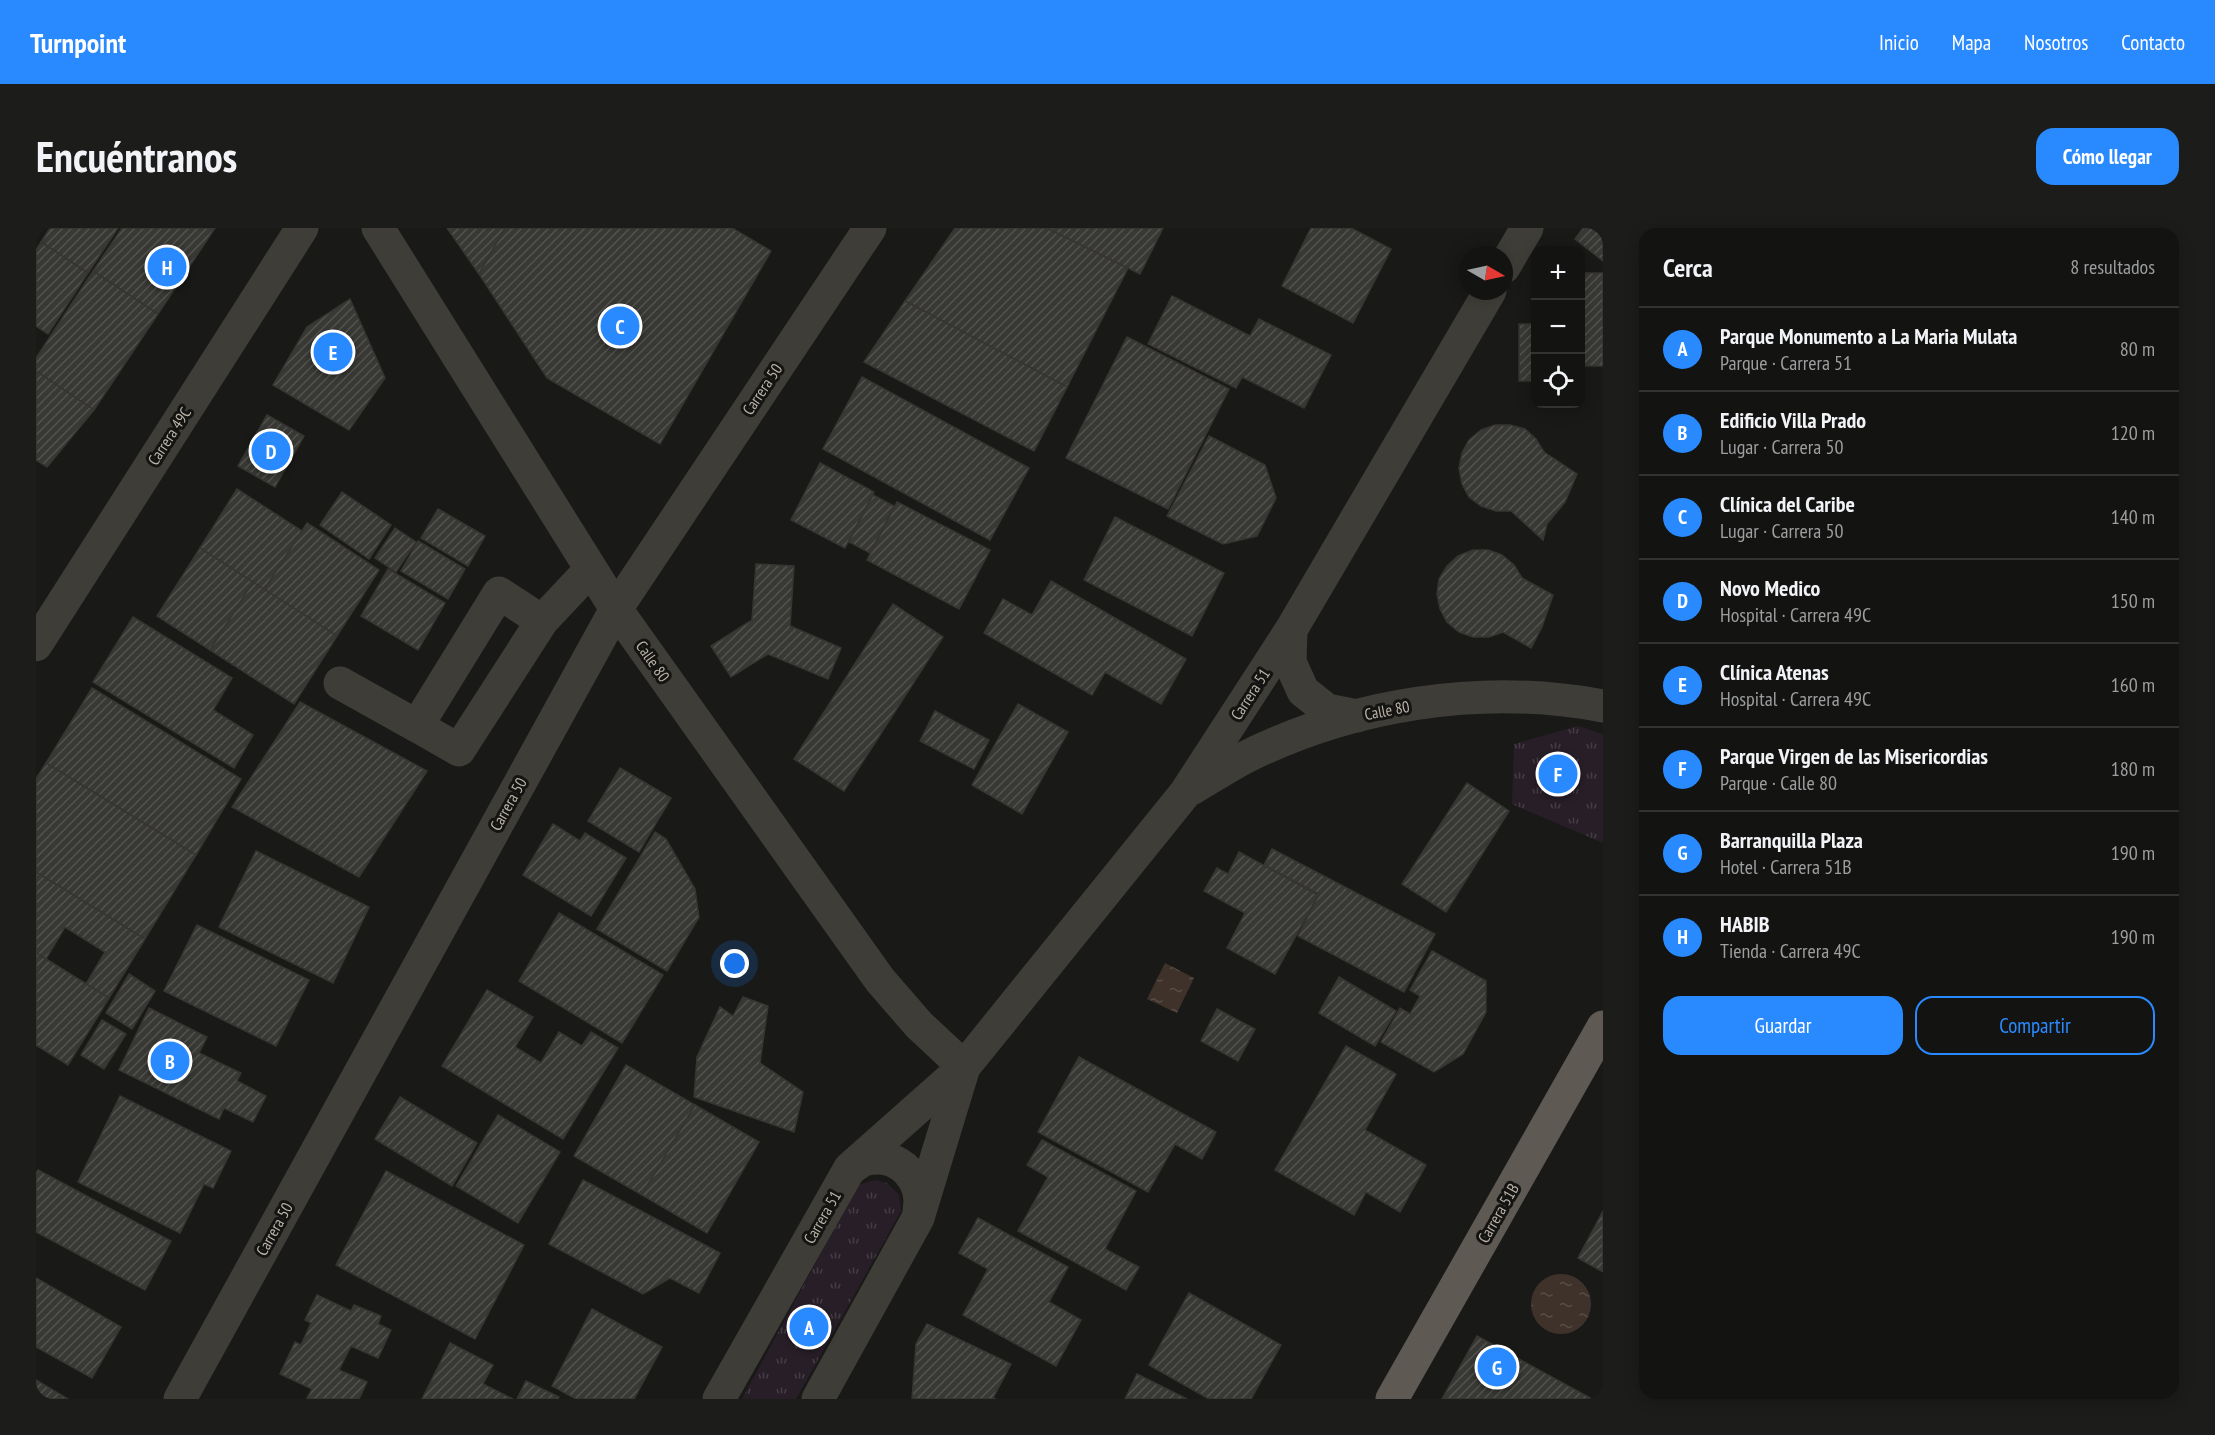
<!DOCTYPE html>
<html lang="es">
<head>
<meta charset="utf-8">
<style>
  :root { --surface:#131311; --page:#1c1c1a; --text:#f1f3f6; --muted:#9d9e9f; --line:#323231; --accent:#298aff }
  body { margin:0; font-family:"PT Sans Narrow",sans-serif; background:var(--page); color:var(--text) }
  .controls { position:absolute; right:18px; top:18px; display:grid; overflow:hidden; border-radius:12px; box-shadow:0 3px 15px #0003 }
  .controls button { width:54px; height:54px; display:grid; place-items:center; padding:0; border:0; border-bottom:2px solid var(--line); background:var(--surface); color:var(--text); font:30px sans-serif }
  .compass { position:absolute; left:1423px; top:18px; width:54px; height:54px; border-radius:50%; background:var(--surface); box-shadow:0 3px 15px #0003; rotate:99deg }
  .you { position:absolute; left:699px; top:736px; width:21px; height:21px; margin:-15px; border:4px solid #fff; border-radius:50%; background:#1a73e8; box-shadow:0 0 0 9px #1a73e833 }
  .badge { display:grid; place-items:center; width:39px; height:39px; border-radius:50%; background:var(--accent); color:#fff; font-size:20px; font-weight:700 }
  .pin { position:absolute; translate:-50% -50%; border:3px solid #fff; box-shadow:0 2px 6px #0006 }
  .list { margin:0; padding:0; list-style:none }
  h2 { display:flex; justify-content:space-between; align-items:center; height:78px; margin:0; padding:0 24px; font-size:26px }
  h2 small { font-size:20px; font-weight:400; color:var(--muted) }
  .list li { display:grid; grid-template-columns:39px 1fr auto; gap:18px; align-items:center; box-sizing:border-box; height:84px; padding:0 24px; border-top:2px solid var(--line) }
  .list b { display:block; font-size:22px; white-space:nowrap }
  .list p { margin:0; font-size:20px; white-space:nowrap; color:var(--muted) }
  .list em { font-size:20px; font-style:normal; color:var(--muted) }
  .actions { display:flex; gap:12px; padding:18px 24px }
  .actions a { flex:1; padding:14px 0; border:2px solid var(--accent); border-radius:18px; text-align:center; font-size:21px; color:var(--accent) }
  .actions .main { background:var(--accent); color:#fff }
  .icon { flex:none; width:33px; height:33px; fill:none; stroke:currentColor; stroke-width:2; stroke-linecap:round; stroke-linejoin:round }
  .map { position:relative; flex:none; width:1567px; height:1171px; overflow:hidden; border-radius:18px }
  header { display:flex; align-items:center; gap:36px; box-sizing:border-box; height:84px; padding:0 30px; background:var(--accent); color:#fff }
  header strong { font-size:28px }
  nav { display:flex; gap:33px; margin-inline-start:auto; font-size:21px }
  .intro { display:flex; align-items:center; justify-content:space-between; box-sizing:border-box; height:144px; padding:0 36px }
  h1 { margin:0; font-size:42px }
  .button { padding:15px 27px; border-radius:18px; background:var(--accent); color:#fff; font-size:21px; font-weight:700 }
  main { display:flex; gap:36px; padding:0 36px }
  aside { flex:1; background:var(--surface); border-radius:18px; box-shadow:0 3px 15px #0003 }
  .map>svg:first-child { display:block }
  .grass { fill:url(#grass-tufts) }
  .water { fill:url(#water-ripples) }
  .building { fill:url(#building-hatch); stroke:#363531; stroke-width:1.5 }
  .lines { fill:none; stroke-linecap:round; stroke-linejoin:round }
  .minor { stroke:#3f3d37; stroke-width:33 }
  .major { stroke:#5e5a53; stroke-width:33 }
  .labels { text-anchor:middle; dominant-baseline:central; stroke-width:6; stroke-linejoin:round; paint-order:stroke }
  .street-label { font-size:16px; fill:#bbb3a8; stroke:#141412 }
</style>
</head>
<body>
<header>
<strong>Turnpoint</strong>
<nav><a>Inicio</a><a>Mapa</a><a>Nosotros</a><a>Contacto</a></nav>
</header>
<div class="intro"><h1>Encuéntranos</h1><a class="button">Cómo llegar</a></div>
<main>
<div class="map">
<svg width="1567" height="1171" viewBox="0 0 1567 1171">
  <defs>
    <pattern id="grass-tufts" width="24" height="20" patternUnits="userSpaceOnUse" patternTransform="scale(1.5)"><rect width="24" height="20" fill="#281e28"/><path d="M3 7l-1-3M5 7V3M7 7l1-3M15 17l-1-3M17 17v-4M19 17l1-3" fill="none" stroke="#453c44"/></pattern>
    <pattern id="water-ripples" width="26" height="14" patternUnits="userSpaceOnUse" patternTransform="scale(1.5)"><rect width="26" height="14" fill="#3f322b"/><path d="M2 4q2-2 4 0t4 0M15 11q2-2 4 0t4 0" fill="none" stroke="#594d47"/></pattern>
    <pattern id="building-hatch" width="6" height="6" patternUnits="userSpaceOnUse" patternTransform="scale(1.5)"><rect width="6" height="6" fill="#383834"/><path d="M-1 1l2-2M0 6l6-6M5 7l2-2" fill="none" stroke="#53524f"/></pattern>
  </defs>
  <rect width="100%" height="100%" fill="#191917"/>
  <g class="grass">
    <polygon points="1542,498 1567,506 1567,615 1476,576 1478,516"/>
    <polygon points="839,952 851,955 863,967 865,983 760,1171 706,1171 822,957"/>
  </g>
  <g class="water">
    <polygon points="1129,735 1158,750 1141,785 1111,771"/>
    <circle cx="1525" cy="1076" r="30"/>
  </g>
  <g class="building">
    <polygon points="14,0 82,0 52,45 5,14"/>
    <polygon points="86,0 179,0 122,86 57,43"/>
    <polygon points="411,0 469,0 443,46"/>
    <polygon points="469,0 696,0 735,23 624,216 511,150 443,46"/>
    <polygon points="919,0 1011,0 1092,40 1031,159 869,73"/>
    <polygon points="1011,0 1127,0 1104,46"/>
    <polygon points="1275,0 1315,0 1355,21 1317,95 1246,58"/>
    <polygon points="1547,0 1567,0 1567,33 1539,11"/>
    <polygon points="5,14 52,45 12,106 0,98 0,22"/>
    <polygon points="57,43 122,86 58,182 0,143 0,130"/>
    <rect x="1544" y="45" width="23" height="93"/>
    <polygon points="1136,68 1214,108 1223,91 1295,127 1268,180 1206,149 1200,160 1112,116"/>
    <polygon points="314,71 349,150 313,202 237,157 271,99"/>
    <polygon points="869,73 1031,159 998,223 828,134"/>
    <rect x="1483" y="96" width="17" height="57"/>
    <polygon points="1091,109 1193,161 1132,281 1030,230"/>
    <polygon points="0,143 58,182 11,239 0,232"/>
    <polygon points="826,149 993,240 954,312 787,221"/>
    <polygon points="231,187 268,208 239,259 202,238"/>
    <polygon points="1459,197 1474,197 1489,201 1500,211 1508,224 1541,246 1529,274 1511,296 1507,312 1475,283 1460,283 1445,278 1433,269 1426,256 1423,240 1426,225 1433,212 1445,202"/>
    <polygon points="1173,208 1229,237 1240,270 1221,308 1187,316 1131,288"/>
    <polygon points="784,235 838,264 809,320 755,292"/>
    <polygon points="201,261 266,303 228,362 164,320"/>
    <polygon points="306,264 355,297 333,331 284,297"/>
    <polygon points="837,267 858,278 834,325 813,314"/>
    <polygon points="861,274 954,322 923,381 831,332"/>
    <polygon points="402,281 449,308 432,338 385,310"/>
    <polygon points="1079,289 1188,345 1156,408 1048,352"/>
    <polygon points="271,295 343,342 301,408 228,362"/>
    <polygon points="359,300 380,314 360,344 339,330"/>
    <polygon points="382,313 429,341 412,371 365,343"/>
    <polygon points="164,320 217,354 174,422 121,388"/>
    <polygon points="1437,322 1452,322 1466,327 1478,337 1486,350 1517,367 1506,399 1495,420 1467,404 1453,409 1437,409 1423,404 1411,394 1404,381 1401,366 1403,351 1411,338 1422,328"/>
    <polygon points="720,336 758,338 754,398 805,420 792,451 732,426 695,449 675,418 716,392"/>
    <polygon points="352,341 409,375 382,422 325,388"/>
    <polygon points="1015,353 1150,431 1125,476 1069,444 1056,467 948,405 967,371 996,387"/>
    <polygon points="217,354 301,408 258,476 174,422"/>
    <polygon points="857,376 907,409 808,563 758,531"/>
    <polygon points="97,389 196,450 177,482 217,507 198,540 57,454"/>
    <polygon points="56,460 205,551 160,627 10,535"/>
    <polygon points="264,474 391,543 323,649 196,579"/>
    <polygon points="982,476 1032,504 986,586 936,557"/>
    <polygon points="899,483 953,512 938,541 884,513"/>
    <polygon points="10,535 160,627 109,711 0,644 0,551"/>
    <polygon points="584,540 635,570 603,624 552,593"/>
    <polygon points="1431,555 1473,583 1410,684 1366,656"/>
    <polygon points="517,596 544,613 549,605 590,630 555,688 487,647"/>
    <polygon points="619,604 630,611 659,661 663,689 631,743 561,701"/>
    <polygon points="1236,621 1399,706 1368,764 1262,708 1283,666 1228,637"/>
    <polygon points="220,623 333,679 297,755 183,699"/>
    <polygon points="1203,624 1282,667 1239,746 1191,720 1209,685 1168,663 1181,640 1192,646"/>
    <polygon points="0,644 109,711 73,770 50,756 69,724 29,699 10,731 0,725"/>
    <polygon points="523,685 627,747 586,815 483,753"/>
    <polygon points="161,697 273,752 240,818 128,763"/>
    <polygon points="1396,723 1450,753 1450,784 1427,826 1398,844 1345,814 1364,780 1374,786 1384,768 1374,762"/>
    <polygon points="0,725 10,731 0,747"/>
    <polygon points="10,731 73,770 32,837 0,817 0,747"/>
    <polygon points="93,746 119,763 96,801 70,785"/>
    <polygon points="1303,749 1360,783 1339,818 1283,785"/>
    <polygon points="451,762 497,789 479,819 505,835 523,804 546,818 555,804 582,820 527,911 406,838"/>
    <polygon points="707,769 732,778 724,835 767,864 758,904 658,869 661,829 684,779 697,788"/>
    <polygon points="113,780 171,809 163,825 205,845 201,853 230,868 217,894 188,880 183,891 83,842"/>
    <polygon points="1181,781 1219,801 1202,833 1165,813"/>
    <polygon points="66,792 90,806 68,841 45,827"/>
    <polygon points="1310,818 1360,846 1329,902 1390,937 1364,984 1330,964 1318,987 1239,942"/>
    <polygon points="1043,829 1180,904 1166,931 1139,916 1112,964 1002,904"/>
    <polygon points="590,837 659,877 606,967 538,928"/>
    <polygon points="84,868 195,923 177,960 168,956 144,1005 42,954"/>
    <polygon points="364,869 441,915 416,958 339,911"/>
    <polygon points="659,877 723,914 671,1005 606,967"/>
    <polygon points="462,887 524,924 482,995 420,958"/>
    <polygon points="1006,912 1100,963 1069,1021 1103,1039 1090,1062 982,1003 1012,949 991,937"/>
    <polygon points="2,942 135,1013 109,1062 0,1004 0,945"/>
    <polygon points="350,943 488,1017 439,1111 300,1037"/>
    <polygon points="547,952 684,1025 663,1065 634,1050 607,1066 513,1016"/>
    <polygon points="1567,983 1567,1044 1542,1030"/>
    <polygon points="942,990 1032,1039 1013,1074 1045,1092 1020,1138 927,1087 952,1041 923,1025"/>
    <polygon points="0,1050 85,1099 56,1150 0,1119"/>
    <polygon points="1153,1065 1245,1117 1215,1171 1173,1171 1113,1137"/>
    <polygon points="281,1067 315,1083 318,1077 345,1088 342,1096 355,1102 342,1130 315,1118 303,1142 331,1154 323,1171 274,1171 271,1170 276,1161 244,1146 259,1114 265,1117 275,1095 269,1092"/>
    <polygon points="556,1081 626,1119 598,1171 540,1171 516,1158"/>
    <polygon points="891,1096 975,1136 957,1170 960,1171 876,1171 880,1116"/>
    <polygon points="1441,1108 1556,1171 1406,1171"/>
    <polygon points="414,1115 457,1137 447,1156 477,1171 386,1171"/>
    <polygon points="1101,1146 1151,1171 1089,1171"/>
    <polygon points="0,1152 32,1171 0,1171"/>
    <polygon points="490,1153 523,1169 522,1171 481,1171"/>
  </g>
  <g class="lines">
    <g class="minor">
      <polyline points="342,0 580,381 844,752 883,797 928,839"/>
      <polyline points="1468,39 1491,0"/>
      <polyline points="506,393 463,365 381,498 423,522 506,393 554,342"/>
      <polyline points="1255,402 1254,434 1267,463 1291,482 1321,488"/>
      <polyline points="0,417 266,0"/>
      <polyline points="304,455 381,498"/>
      <path d="M 1157,560 C 1172,551 1188,541 1204,532 C 1313,476 1446,455 1567,478"/>
      <path d="M 815,940 C 820,937 826,932 832,931 C 864,924 889,953 883,983"/>
      <polyline points="144,1171 580,381 834,0"/>
      <polyline points="683,1171 814,940 928,839 1150,564 1255,402 1454,63"/>
      <polyline points="782,1171 882,990 928,839"/>
    </g>
    <polyline class="major" points="1356,1171 1567,799"/>
  </g>
  <g class="labels">
    <g class="street-label">
      <text transform="translate(726 161) rotate(-56)">Carrera 50</text>
      <text transform="translate(133 208) rotate(-57)">Carrera 49C</text>
      <text transform="translate(617 433) rotate(55)">Calle 80</text>
      <text transform="translate(1214 466) rotate(-57)">Carrera 51</text>
      <text transform="translate(1351 482) rotate(-11)">Calle 80</text>
      <text transform="translate(472 576) rotate(-61)">Carrera 50</text>
      <text transform="translate(1462 985) rotate(-60)">Carrera 51B</text>
      <text transform="translate(786 989) rotate(-60)">Carrera 51</text>
      <text transform="translate(238 1001) rotate(-61)">Carrera 50</text>
    </g>
  </g>
</svg>
<div class="controls">
<button>+</button>
<button>−</button>
<button><svg class="icon" aria-label="locate" viewBox="0 0 24 24"><circle cx="12" cy="12" r="6"/><path d="M12 2v4M12 18v4M2 12h4M18 12h4"/></svg></button>
</div>
<svg class="compass" viewBox="-18 -18 36 36"><path d="M0-13l5 13h-10z" fill="#e53935"/><path d="M0 13l5-13h-10z" fill="#9d9e9f"/></svg>
<div class="you"></div>
<div class="pin badge" style="left:773px;top:1099px">A</div>
<div class="pin badge" style="left:134px;top:833px">B</div>
<div class="pin badge" style="left:584px;top:98px">C</div>
<div class="pin badge" style="left:235px;top:223px">D</div>
<div class="pin badge" style="left:297px;top:124px">E</div>
<div class="pin badge" style="left:1522px;top:546px">F</div>
<div class="pin badge" style="left:1461px;top:1139px">G</div>
<div class="pin badge" style="left:131px;top:39px">H</div>
</div>
<aside>
<h2>Cerca<small>8 resultados</small></h2>
<ul class="list">
<li><span class="badge">A</span><div><b>Parque Monumento a La Maria Mulata</b><p>Parque · Carrera 51</p></div><em>80 m</em></li>
<li><span class="badge">B</span><div><b>Edificio Villa Prado</b><p>Lugar · Carrera 50</p></div><em>120 m</em></li>
<li><span class="badge">C</span><div><b>Clínica del Caribe</b><p>Lugar · Carrera 50</p></div><em>140 m</em></li>
<li><span class="badge">D</span><div><b>Novo Medico</b><p>Hospital · Carrera 49C</p></div><em>150 m</em></li>
<li><span class="badge">E</span><div><b>Clínica Atenas</b><p>Hospital · Carrera 49C</p></div><em>160 m</em></li>
<li><span class="badge">F</span><div><b>Parque Virgen de las Misericordias</b><p>Parque · Calle 80</p></div><em>180 m</em></li>
<li><span class="badge">G</span><div><b>Barranquilla Plaza</b><p>Hotel · Carrera 51B</p></div><em>190 m</em></li>
<li><span class="badge">H</span><div><b>HABIB</b><p>Tienda · Carrera 49C</p></div><em>190 m</em></li>
</ul>
<div class="actions"><a class="main">Guardar</a><a>Compartir</a></div>
</aside>
</main>
</body>
</html>
